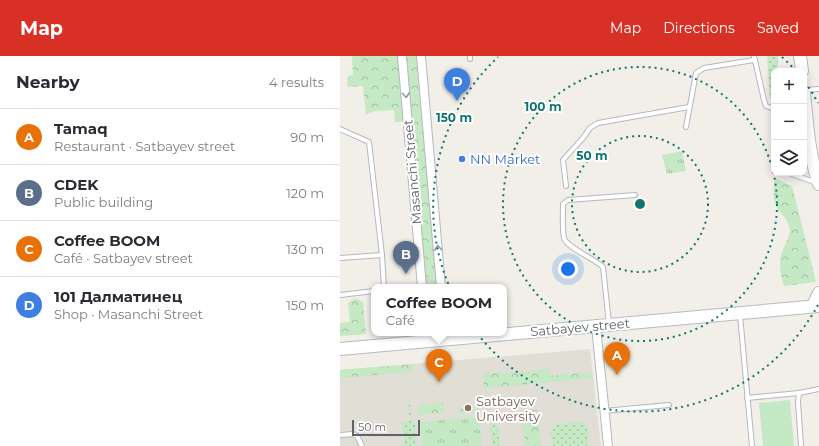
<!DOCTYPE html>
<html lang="en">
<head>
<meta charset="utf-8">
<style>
  :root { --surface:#fff; --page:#f2f2f3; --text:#2b2b33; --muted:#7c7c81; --line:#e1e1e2; --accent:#d93025 }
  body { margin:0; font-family:Montserrat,sans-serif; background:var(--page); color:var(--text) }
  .controls { position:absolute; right:12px; top:12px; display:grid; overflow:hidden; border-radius:8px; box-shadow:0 2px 10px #0003 }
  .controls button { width:36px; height:36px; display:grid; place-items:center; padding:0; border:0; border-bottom:1px solid var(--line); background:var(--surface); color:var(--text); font:20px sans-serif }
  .scale { position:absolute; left:12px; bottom:10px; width:68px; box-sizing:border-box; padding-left:4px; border:2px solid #5f6368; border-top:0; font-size:11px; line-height:14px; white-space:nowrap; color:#5f6368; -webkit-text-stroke:3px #fff; paint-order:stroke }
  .you { position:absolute; left:228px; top:213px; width:14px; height:14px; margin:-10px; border:3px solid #fff; border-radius:50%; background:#1a73e8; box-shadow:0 0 0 6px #1a73e833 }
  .badge { display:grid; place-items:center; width:26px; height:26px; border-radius:50%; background:var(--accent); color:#fff; font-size:13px; font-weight:700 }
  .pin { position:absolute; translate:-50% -33px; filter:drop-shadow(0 1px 2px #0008) }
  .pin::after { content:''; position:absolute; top:21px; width:14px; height:12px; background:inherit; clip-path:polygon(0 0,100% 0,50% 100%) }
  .popup { position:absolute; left:31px; top:228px; width:136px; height:52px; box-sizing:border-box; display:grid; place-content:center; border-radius:8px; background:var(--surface); filter:drop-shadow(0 1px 3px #0005); font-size:13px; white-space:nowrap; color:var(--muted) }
  .popup b { font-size:15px; color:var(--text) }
  .popup::after { content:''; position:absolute; left:50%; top:100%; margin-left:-8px; border:8px solid transparent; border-top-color:var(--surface) }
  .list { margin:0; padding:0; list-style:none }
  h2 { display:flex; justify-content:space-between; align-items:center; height:52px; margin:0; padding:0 16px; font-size:17px }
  h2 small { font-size:13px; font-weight:400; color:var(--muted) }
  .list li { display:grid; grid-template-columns:26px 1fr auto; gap:12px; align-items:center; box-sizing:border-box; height:56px; padding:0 16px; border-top:1px solid var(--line) }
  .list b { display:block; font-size:15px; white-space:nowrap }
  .list p { margin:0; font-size:13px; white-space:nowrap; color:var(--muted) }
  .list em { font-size:13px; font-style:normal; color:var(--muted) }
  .icon { flex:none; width:22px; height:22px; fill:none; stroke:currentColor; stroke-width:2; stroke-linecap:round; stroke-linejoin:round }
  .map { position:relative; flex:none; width:479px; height:390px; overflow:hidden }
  header { display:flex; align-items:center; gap:24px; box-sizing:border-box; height:56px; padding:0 20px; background:var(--accent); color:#fff }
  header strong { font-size:19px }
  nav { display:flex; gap:22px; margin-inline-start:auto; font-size:14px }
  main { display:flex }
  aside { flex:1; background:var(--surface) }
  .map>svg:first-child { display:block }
  .education { fill:#e1ded6 }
  .grass { fill:url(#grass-dots) }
  .forest { fill:url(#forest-crowns) }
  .park { fill:url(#park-tufts) }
  .pitch { fill:#c5e8c5 }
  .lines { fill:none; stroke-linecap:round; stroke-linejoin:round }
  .service-casing { stroke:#b5b8bc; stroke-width:6 }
  .minor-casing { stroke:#b5b8bc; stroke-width:10 }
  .secondary-casing { stroke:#b6babf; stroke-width:14 }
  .service { stroke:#fff; stroke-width:4 }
  .minor { stroke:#fff; stroke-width:8 }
  .secondary { stroke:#fff; stroke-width:12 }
  .oneway { stroke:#979a9d }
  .ring { fill:none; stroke:#0f766e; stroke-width:2; stroke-dasharray:2 4 }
  .shop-dot { fill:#3f7fe0; stroke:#fff; stroke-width:1.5 }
  .education-dot { fill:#8d6e63; stroke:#fff; stroke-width:1.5 }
  .labels { text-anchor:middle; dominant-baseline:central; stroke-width:4; stroke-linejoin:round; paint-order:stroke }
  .shop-label { font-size:13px; fill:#366cbe; stroke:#fff; text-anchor:start }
  .street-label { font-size:13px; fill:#5f6368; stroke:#fff }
  .education-label { font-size:13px; fill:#785e54; stroke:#fff; text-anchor:start }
  .centre { fill:#0f766e; stroke:#fff; stroke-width:2 }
  .ring-label { font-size:12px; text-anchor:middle; font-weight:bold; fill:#0f766e; stroke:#fff; stroke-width:4; stroke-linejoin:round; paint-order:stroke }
</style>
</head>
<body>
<header>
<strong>Map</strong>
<nav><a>Map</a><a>Directions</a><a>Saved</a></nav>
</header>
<main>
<aside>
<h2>Nearby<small>4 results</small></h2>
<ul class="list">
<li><span class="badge" style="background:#e8710a">A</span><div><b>Tamaq</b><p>Restaurant · Satbayev street</p></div><em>90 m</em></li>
<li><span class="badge" style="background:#5c6f8a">B</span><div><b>CDEK</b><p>Public building</p></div><em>120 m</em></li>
<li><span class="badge" style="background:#e8710a">C</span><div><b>Coffee BOOM</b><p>Café · Satbayev street</p></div><em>130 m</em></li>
<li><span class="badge" style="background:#3f7fe0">D</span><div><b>101 Далматинец</b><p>Shop · Masanchi Street</p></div><em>150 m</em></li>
</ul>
</aside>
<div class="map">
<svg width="479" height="390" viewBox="0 0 479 390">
  <defs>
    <pattern id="grass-dots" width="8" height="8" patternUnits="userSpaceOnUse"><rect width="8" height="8" fill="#c5e8c5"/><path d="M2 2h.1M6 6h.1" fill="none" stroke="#a3c0a4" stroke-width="1.8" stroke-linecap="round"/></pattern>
    <pattern id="forest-crowns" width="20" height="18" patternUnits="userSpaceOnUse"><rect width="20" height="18" fill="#c5e8c5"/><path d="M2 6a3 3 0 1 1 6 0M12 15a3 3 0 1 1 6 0" fill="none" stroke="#a3c0a4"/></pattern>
    <pattern id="park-tufts" width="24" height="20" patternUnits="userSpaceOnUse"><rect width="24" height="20" fill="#c5e8c5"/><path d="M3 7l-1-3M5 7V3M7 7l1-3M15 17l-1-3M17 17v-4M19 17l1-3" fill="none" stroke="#a3c0a4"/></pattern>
  </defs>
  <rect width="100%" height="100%" fill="#f1efe8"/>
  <polygon class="education" points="250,293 261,390 0,390 0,314"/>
  <g class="grass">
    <polygon points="427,0 438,0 438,15 434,15 434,43 430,43"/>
    <polygon points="68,347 70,347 72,367 75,367 77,390 64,390 62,366 70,365"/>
    <polygon points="138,351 138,356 119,357 119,352"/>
    <polygon points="149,358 156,358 160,390 152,390"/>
    <polygon points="243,366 248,371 249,390 212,390 210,375 216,368"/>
  </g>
  <g class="forest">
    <polygon points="12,0 59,0 64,66 55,66 54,54 35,55 26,58 23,30 7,31 8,20 13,19"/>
    <polygon points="65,0 76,0 97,231 86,231"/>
    <path d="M 435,122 L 452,130 L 476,226 L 444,230 C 441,220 438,206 442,196 C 445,189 450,181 450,173 C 449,166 444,160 439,155 C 432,146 433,133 435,122 Z"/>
    <polygon points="15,242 23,246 26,278 0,280 0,267 10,266 8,247"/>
    <polygon points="74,308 70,316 0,322 0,314"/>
    <polygon points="209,313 209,320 250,316 253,322 146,332 146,334 144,334 143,317 170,317"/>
    <polygon points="103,347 104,357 79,359 78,349"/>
    <polygon points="197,354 201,390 185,390 181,355"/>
  </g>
  <g class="park">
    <polygon points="342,95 346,115 327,118 322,99"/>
    <polygon points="139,361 142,389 127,390 82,390 80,366"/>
  </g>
  <polygon class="pitch" points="450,344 454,390 423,390 419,347"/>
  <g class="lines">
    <defs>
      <g id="service">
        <polyline points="130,0 130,3"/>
        <polyline points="414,0 424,44 426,50 434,53"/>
        <polyline points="464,34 479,33"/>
        <polyline points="346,71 356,17 364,12 414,4"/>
        <polyline points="0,73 29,86 42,199 44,231"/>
        <polyline points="449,117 477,127"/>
        <polyline points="226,130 223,104 243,82 250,72 258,67 349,51"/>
        <polyline points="0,202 42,199"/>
        <polyline points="0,239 34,235"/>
        <polyline points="400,259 412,390"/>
        <path d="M 269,268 L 263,211 C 255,203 226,191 224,182 C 222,172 223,159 223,148 L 228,144 L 295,139"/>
        <polyline points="407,342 459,337"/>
        <polyline points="264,355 329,349"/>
        <polyline points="0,379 13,378 17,380 22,390"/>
        <polyline points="461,390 458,346 459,337 479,333"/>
      </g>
      <g id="minor">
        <polyline points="62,0 82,231"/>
        <polyline points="81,0 101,231"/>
        <polyline points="256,270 268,390"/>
      </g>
      <g id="secondary">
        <polyline points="460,0 462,15"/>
        <path d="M 464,37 C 467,68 469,99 479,128"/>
        <polyline points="473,250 479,237"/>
        <polyline points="0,293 479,250"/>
      </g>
    </defs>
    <use href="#service" class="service-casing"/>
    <use href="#minor" class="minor-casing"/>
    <use href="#secondary" class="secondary-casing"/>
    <use href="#service" class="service"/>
    <use href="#minor" class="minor"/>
    <use href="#secondary" class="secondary"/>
  </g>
  <defs><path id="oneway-chevron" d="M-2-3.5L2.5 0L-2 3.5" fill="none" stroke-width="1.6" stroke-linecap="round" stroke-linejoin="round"/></defs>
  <g class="oneway">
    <use href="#oneway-chevron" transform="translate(66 39) rotate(85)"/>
    <use href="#oneway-chevron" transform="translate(98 192) rotate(-95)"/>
  </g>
  <g class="ring">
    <circle cx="300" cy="148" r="68"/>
    <circle cx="300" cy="148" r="137"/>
    <path d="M478 249A205 205 0 1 1 158 1M442 1A205 205 0 0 1 456 15M465 26A205 205 0 0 1 478 47"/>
  </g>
  <circle class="shop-dot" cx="122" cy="103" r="4"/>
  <circle class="education-dot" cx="128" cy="352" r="4"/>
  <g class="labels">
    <g class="shop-label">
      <text x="130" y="103">NN Market</text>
    </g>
    <g class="street-label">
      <text transform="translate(72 116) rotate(-95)">Masanchi Street</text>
      <text transform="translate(240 271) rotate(-5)">Satbayev street</text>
    </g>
    <g class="education-label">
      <text x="136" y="345">Satbayev<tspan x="136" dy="15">University</tspan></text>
    </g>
  </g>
  <circle cx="300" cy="148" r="6" class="centre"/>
  <g class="ring-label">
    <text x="203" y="55">100 m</text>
    <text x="114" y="66">150 m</text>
    <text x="252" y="104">50 m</text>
  </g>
</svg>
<div class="controls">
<button>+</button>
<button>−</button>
<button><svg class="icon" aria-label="layers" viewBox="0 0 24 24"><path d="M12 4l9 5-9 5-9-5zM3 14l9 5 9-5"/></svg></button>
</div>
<div class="scale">50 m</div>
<div class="you"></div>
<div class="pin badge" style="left:277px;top:319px;background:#e8710a">A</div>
<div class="pin badge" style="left:66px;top:218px;background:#5c6f8a">B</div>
<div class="pin badge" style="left:99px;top:326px;background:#e8710a">C</div>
<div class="popup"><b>Coffee BOOM</b>Café</div>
<div class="pin badge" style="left:117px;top:45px;background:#3f7fe0">D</div>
</div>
</main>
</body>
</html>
